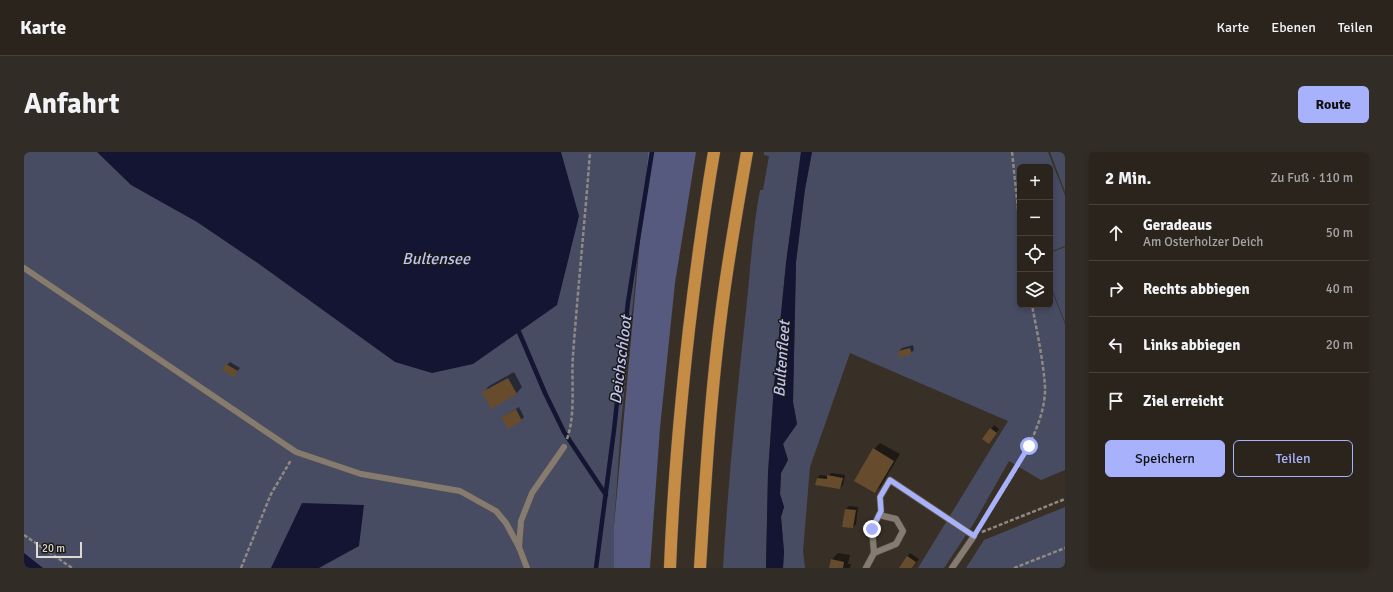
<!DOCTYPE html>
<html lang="de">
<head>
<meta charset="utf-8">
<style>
  :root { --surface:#2a241d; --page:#322c26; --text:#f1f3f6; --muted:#a5a4a4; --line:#46413b; --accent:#a7b1fc }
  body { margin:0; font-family:Signika,sans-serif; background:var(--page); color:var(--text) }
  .controls { position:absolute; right:12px; top:12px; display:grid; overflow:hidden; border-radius:6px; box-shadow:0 2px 6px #0003 }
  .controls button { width:36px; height:36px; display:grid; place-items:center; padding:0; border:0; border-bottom:1px solid var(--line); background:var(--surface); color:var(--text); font:20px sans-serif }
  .scale { position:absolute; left:12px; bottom:10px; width:46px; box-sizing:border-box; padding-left:4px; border:2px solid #ded9d3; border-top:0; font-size:11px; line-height:14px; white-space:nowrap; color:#ded9d3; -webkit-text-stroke:3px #1c1915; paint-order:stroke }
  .stop { position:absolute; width:12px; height:12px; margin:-9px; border:3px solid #a7b1fc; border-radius:50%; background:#fff }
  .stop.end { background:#a7b1fc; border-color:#fff; box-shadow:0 1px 4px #0008 }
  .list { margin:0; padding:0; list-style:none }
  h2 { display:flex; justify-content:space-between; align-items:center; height:52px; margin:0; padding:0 16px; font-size:17px }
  h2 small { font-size:13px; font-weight:400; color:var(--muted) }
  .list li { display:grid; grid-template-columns:26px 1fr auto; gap:12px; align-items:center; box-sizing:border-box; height:56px; padding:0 16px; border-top:1px solid var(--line) }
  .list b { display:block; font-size:15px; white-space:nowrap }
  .list p { margin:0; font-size:13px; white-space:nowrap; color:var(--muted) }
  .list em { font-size:13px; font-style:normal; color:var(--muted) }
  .actions { display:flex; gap:8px; padding:12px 16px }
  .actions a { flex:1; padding:9px 0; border:1px solid var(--accent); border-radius:6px; text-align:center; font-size:14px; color:var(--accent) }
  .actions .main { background:var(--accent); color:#111 }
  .icon { flex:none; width:22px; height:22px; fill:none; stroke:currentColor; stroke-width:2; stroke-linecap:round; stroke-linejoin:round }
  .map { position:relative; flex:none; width:1041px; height:416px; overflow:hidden; border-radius:6px }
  header { display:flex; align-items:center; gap:24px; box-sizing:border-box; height:56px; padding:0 20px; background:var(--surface); border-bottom:1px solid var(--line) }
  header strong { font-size:19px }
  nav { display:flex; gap:22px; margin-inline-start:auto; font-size:14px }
  .intro { display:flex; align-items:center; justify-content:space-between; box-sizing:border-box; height:96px; padding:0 24px }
  h1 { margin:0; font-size:28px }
  .button { padding:10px 18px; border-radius:6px; background:var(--accent); color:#111; font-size:14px; font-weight:700 }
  main { display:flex; gap:24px; padding:0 24px }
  aside { flex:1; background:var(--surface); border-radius:6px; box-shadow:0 2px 6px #0003 }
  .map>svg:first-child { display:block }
  .green { fill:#484c63 }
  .forest { fill:#555a7e }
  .water { fill:#131533 }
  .shadow { fill:#0007 }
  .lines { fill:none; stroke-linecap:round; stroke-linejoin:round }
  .stream { stroke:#131533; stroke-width:4.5 }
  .building { fill:#664c2c }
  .service-casing { stroke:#544e47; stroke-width:7 }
  .motorway-casing { stroke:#544e47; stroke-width:13 }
  .path { stroke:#8f8981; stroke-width:2.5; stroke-dasharray:4 2; stroke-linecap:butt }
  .service { stroke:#857b71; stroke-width:6 }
  .motorway { stroke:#c58c45; stroke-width:12 }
  .route { stroke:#a7b1fc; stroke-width:5 }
  .labels { text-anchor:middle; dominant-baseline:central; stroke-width:3; stroke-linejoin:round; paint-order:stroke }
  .water-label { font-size:16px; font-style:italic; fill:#bbc3f5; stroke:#1c1915 }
</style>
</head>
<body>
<header>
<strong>Karte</strong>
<nav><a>Karte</a><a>Ebenen</a><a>Teilen</a></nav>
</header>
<div class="intro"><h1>Anfahrt</h1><a class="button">Route</a></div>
<main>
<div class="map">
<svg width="1041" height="416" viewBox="0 0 1041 416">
  <rect width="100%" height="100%" fill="#383027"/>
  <g class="green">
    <polygon points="0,0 624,0 597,272 590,374 590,416 0,416"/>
    <path d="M 740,0 L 777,0 L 762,111 L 750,234 L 744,321 L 742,416 L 699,416 C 704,333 712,250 721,168 C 726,124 728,80 736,38 L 739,38 L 745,4 L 740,3 Z"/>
    <polygon points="788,0 1024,0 1041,43 1041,94 1026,100 1026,15 996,15 996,153 1026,153 1026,134 1041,172 1041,318 1017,328 985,309 950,371 920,416 894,416 984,269 826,201 786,315 779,399 781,416 759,416 760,400 757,365 760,355 756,342 757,321 764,308 759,292 773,272 769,250 772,110 781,37"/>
    <polygon points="1026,0 1041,0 1041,40"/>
    <polygon points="1041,95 1041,170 1026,132 1026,101"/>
    <polygon points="1041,355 1041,416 942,416 960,388"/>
  </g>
  <polygon class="forest" points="624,0 672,0 651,131 636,276 626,416 590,416 590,374"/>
  <g class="water">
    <polygon points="73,0 537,0 555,64 533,153 449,212 408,221 371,210 235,112 173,70 107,33"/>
    <polygon points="777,0 788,0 781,37 772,110 769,250 773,272 759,292 764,308 757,321 756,342 760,355 757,365 760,400 759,416 742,416 744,321 750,234 762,111"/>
    <polygon points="278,351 340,353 335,394 295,416 247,416"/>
    <polygon points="0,401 19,416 0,416"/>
  </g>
  <g class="shadow">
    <polygon points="889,193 890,198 887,201 875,199 878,196"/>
    <polygon points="206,210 216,216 210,223 203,213"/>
    <polygon points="490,220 498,235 492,242 459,241 465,234"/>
    <polygon points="495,255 500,265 497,268 478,265"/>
    <polygon points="970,273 975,277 965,291 960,287"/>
    <polygon points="856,291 876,302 857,334 851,340 850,297"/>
    <polygon points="807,321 821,323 819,333 816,336 793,326 796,323 804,324"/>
    <polygon points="825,354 834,355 832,372 829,375 819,374 822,357"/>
    <polygon points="814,401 826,403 824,412 827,412 826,416 806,416 808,407"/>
    <polygon points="886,401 895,407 888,416 876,416"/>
  </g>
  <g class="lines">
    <g class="stream">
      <polyline points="495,180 521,241 540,280 582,343"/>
      <polyline points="572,416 590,278 604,150 628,0"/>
    </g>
  </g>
  <g class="building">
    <polygon points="886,196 888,202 875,206 874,199"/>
    <polygon points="202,212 214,219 210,225 198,218"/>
    <polygon points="484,226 493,242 467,257 458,240"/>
    <polygon points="492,257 498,269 484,277 477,265"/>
    <polygon points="966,276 973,281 965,292 958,287"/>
    <polygon points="849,296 870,309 851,341 830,329"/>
    <polygon points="803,323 819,326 816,337 791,333 793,326 803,327"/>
    <polygon points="821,357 832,358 829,376 818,375"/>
    <polygon points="883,404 892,410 888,416 875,416"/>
    <polygon points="807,407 820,410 819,416 805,416"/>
  </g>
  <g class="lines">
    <defs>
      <g id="service">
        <polyline points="0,116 272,300 337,322 436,339 472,359 482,371 495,395 503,416"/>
        <polyline points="495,395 497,369 508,341 540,295"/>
        <polyline points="850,401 872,392 879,379 872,367 855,363"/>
        <polyline points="842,416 850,401 848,377 857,359 856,345 866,328 950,384 928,416"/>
      </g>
      <g id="motorway">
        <path d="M 646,416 C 649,336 656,257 665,177 C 672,118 680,59 690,0"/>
        <path d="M 676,416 C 682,317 688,218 703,120 C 709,80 716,40 723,0"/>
      </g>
    </defs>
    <use href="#service" class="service-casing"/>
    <use href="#motorway" class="motorway-casing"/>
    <g class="path">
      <polyline points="988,0 996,76"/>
      <path d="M 543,287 C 552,261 547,230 549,203 C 554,135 561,68 566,0"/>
      <path d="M 955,376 C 978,339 1023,279 1021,234 C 1019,207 1013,180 1008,153"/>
      <polyline points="958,380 1041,347"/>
      <polyline points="0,383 48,416"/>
      <polyline points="217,416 247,342 267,308"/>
      <polyline points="990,416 1041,396"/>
    </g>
    <use href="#service" class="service"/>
    <use href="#motorway" class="motorway"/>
  </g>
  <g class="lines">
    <polyline class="route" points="848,377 857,359 856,345 866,328 950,384 1005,294"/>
  </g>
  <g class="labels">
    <g class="water-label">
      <text x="412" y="107">Bultensee</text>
      <text transform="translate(758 207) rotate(-86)">Bultenfleet</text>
      <text transform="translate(597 208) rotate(-83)">Deichschloot</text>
    </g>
  </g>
</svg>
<div class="controls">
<button>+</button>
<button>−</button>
<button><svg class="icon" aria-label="locate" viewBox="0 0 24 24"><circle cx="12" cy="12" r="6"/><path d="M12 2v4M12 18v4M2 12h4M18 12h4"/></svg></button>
<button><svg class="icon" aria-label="layers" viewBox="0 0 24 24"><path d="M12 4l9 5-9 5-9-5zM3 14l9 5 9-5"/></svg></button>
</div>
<div class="scale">20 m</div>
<div class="stop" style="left:1005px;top:294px"></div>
<div class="stop end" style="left:848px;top:377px"></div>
</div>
<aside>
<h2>2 Min.<small>Zu Fuß · 110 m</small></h2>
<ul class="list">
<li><svg class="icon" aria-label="ahead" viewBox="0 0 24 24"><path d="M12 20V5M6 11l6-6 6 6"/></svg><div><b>Geradeaus</b><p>Am Osterholzer Deich</p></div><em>50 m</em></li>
<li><svg class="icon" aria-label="right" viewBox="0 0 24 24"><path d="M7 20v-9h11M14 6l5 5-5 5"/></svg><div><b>Rechts abbiegen</b></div><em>40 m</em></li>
<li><svg class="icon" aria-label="left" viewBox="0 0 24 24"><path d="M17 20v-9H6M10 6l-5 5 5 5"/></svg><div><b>Links abbiegen</b></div><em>20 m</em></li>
<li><svg class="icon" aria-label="arrive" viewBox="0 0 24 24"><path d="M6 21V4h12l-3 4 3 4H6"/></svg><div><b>Ziel erreicht</b></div></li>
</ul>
<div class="actions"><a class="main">Speichern</a><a>Teilen</a></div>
</aside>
</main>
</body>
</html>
